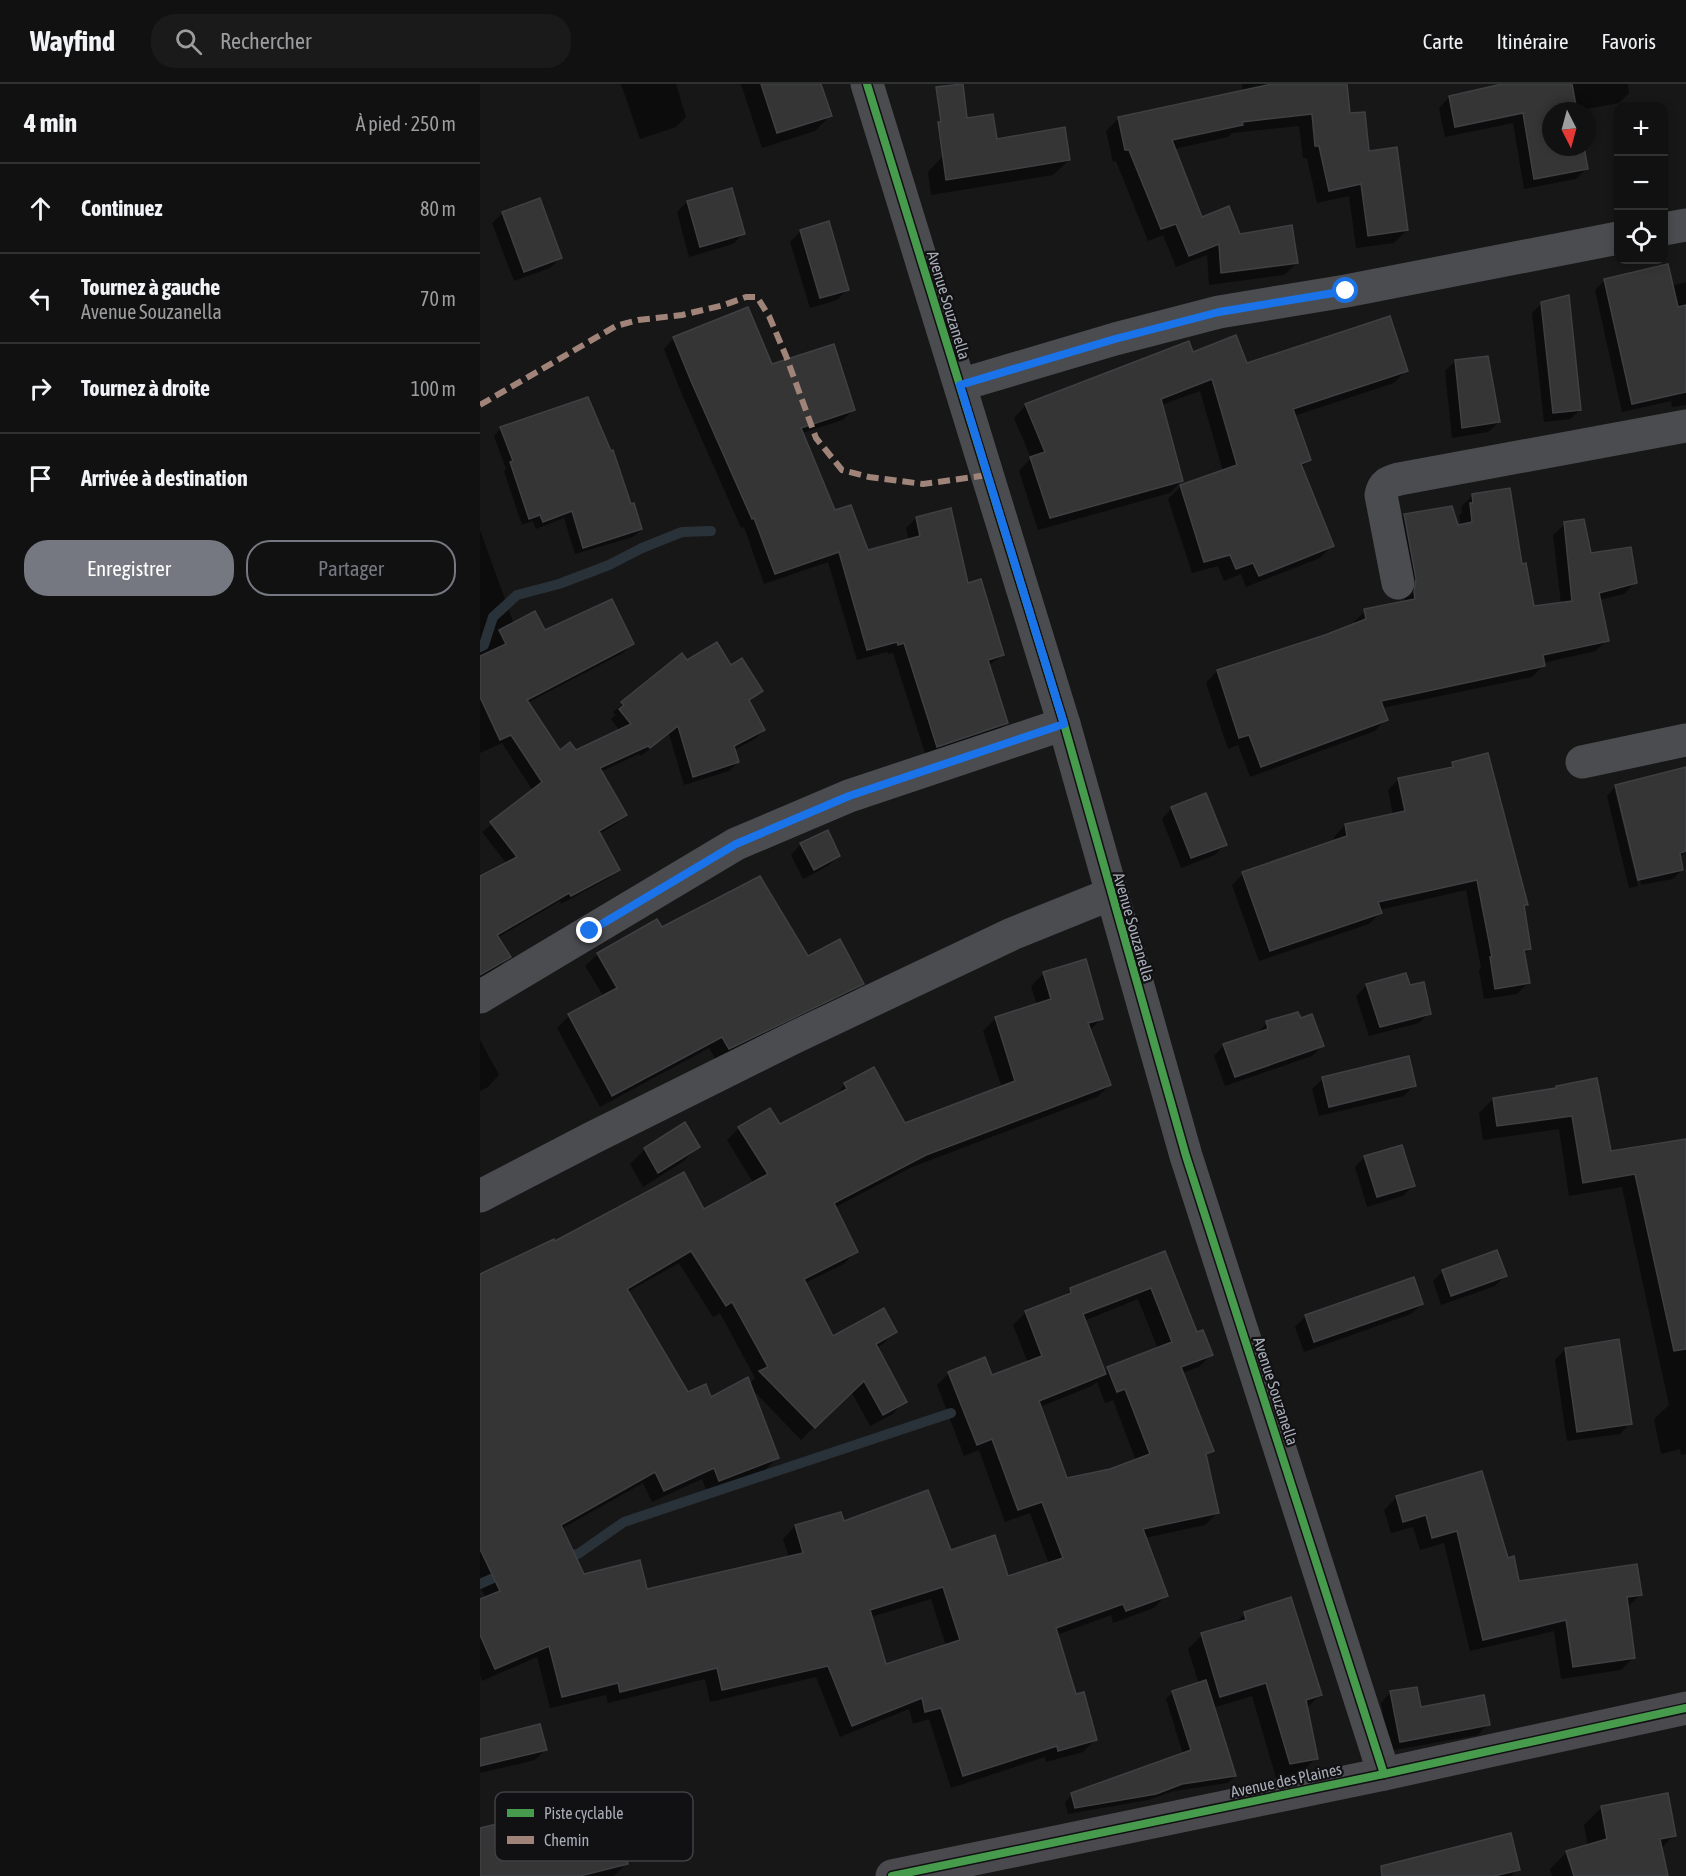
<!DOCTYPE html>
<html lang="fr">
<head>
<meta charset="utf-8">
<style>
  :root { --surface:#111; --page:#1a1a1a; --text:#f1f3f6; --muted:#9c9d9f; --line:#303131; --accent:#757880 }
  body { margin:0; font-family:"Asap Condensed",sans-serif; background:var(--page); color:var(--text) }
  .controls { position:absolute; right:18px; top:18px; display:grid; overflow:hidden; border-radius:12px; box-shadow:0 3px 9px #0003 }
  .controls button { width:54px; height:54px; display:grid; place-items:center; padding:0; border:0; border-bottom:2px solid var(--line); background:var(--surface); color:var(--text); font:30px sans-serif }
  .compass { position:absolute; left:1062px; top:18px; width:54px; height:54px; border-radius:50%; background:var(--surface); box-shadow:0 3px 9px #0003; rotate:174deg }
  .stop { position:absolute; width:18px; height:18px; margin:-14px; border:4px solid #1a73e8; border-radius:50%; background:#fff }
  .stop.end { background:#1a73e8; border-color:#fff; box-shadow:0 2px 6px #0008 }
  .list { margin:0; padding:0; list-style:none }
  h2 { display:flex; justify-content:space-between; align-items:center; height:78px; margin:0; padding:0 24px; font-size:26px }
  h2 small { font-size:20px; font-weight:400; color:var(--muted) }
  .list li { display:grid; grid-template-columns:39px 1fr auto; gap:18px; align-items:center; box-sizing:border-box; height:90px; padding:0 24px; border-top:2px solid var(--line) }
  .list b { display:block; font-size:22px; white-space:nowrap }
  .list p { margin:0; font-size:20px; white-space:nowrap; color:var(--muted) }
  .list em { font-size:20px; font-style:normal; color:var(--muted) }
  .actions { display:flex; gap:12px; padding:18px 24px }
  .actions a { flex:1; padding:14px 0; border:2px solid var(--accent); border-radius:24px; text-align:center; font-size:21px; color:var(--accent) }
  .actions .main { background:var(--accent); color:#fff }
  .icon { flex:none; width:33px; height:33px; fill:none; stroke:currentColor; stroke-width:2; stroke-linecap:round; stroke-linejoin:round }
  .map { position:relative; flex:none; width:1206px; height:1792px; overflow:hidden }
  header { display:flex; align-items:center; gap:36px; box-sizing:border-box; height:84px; padding:0 30px; background:var(--surface); border-bottom:2px solid var(--line) }
  header strong { font-size:28px }
  nav { display:flex; gap:33px; margin-inline-start:auto; font-size:21px }
  .search { width:420px; height:54px; background:var(--page); display:flex; align-items:center; gap:15px; box-sizing:border-box; padding:0 21px; border-radius:24px; color:var(--muted); font-size:22px }
  main { display:flex }
  aside { flex:1; background:var(--surface) }
  .map>svg:first-child { display:block }
  .shadow { fill:#0007; fill-rule:evenodd }
  .lines { fill:none; stroke-linecap:round; stroke-linejoin:round }
  .stream { stroke:#2a3239; stroke-width:10 }
  .building { fill:#353536; stroke:#3f4043; stroke-width:1.5; fill-rule:evenodd }
  .street { stroke:#4b4c50; stroke-width:33 }
  .secondary { stroke:#4a4a4e; stroke-width:33 }
  .quiet { stroke:#a18479; stroke-width:6; stroke-dasharray:12 6; stroke-linecap:butt }
  .cycleway-casing { stroke:#111113; stroke-width:11 }
  .cycleway { stroke:#469c4c; stroke-width:8 }
  .route { stroke:#1a73e8; stroke-width:8 }
  .labels { text-anchor:middle; dominant-baseline:central; stroke-width:4.5; stroke-linejoin:round; paint-order:stroke }
  .street-label { font-size:16px; fill:#a8adb8; stroke:#111113 }
  .key { fill:#111113; stroke:#3e4045; stroke-width:1.5 }
  .key-label { font-size:16px; fill:#a8adb8 }
</style>
</head>
<body>
<header>
<strong>Wayfind</strong>
<div class="search"><svg class="icon" aria-label="search" viewBox="0 0 24 24"><circle cx="10" cy="10" r="6"/><path d="M15 15l6 6"/></svg>Rechercher</div>
<nav><a>Carte</a><a>Itinéraire</a><a>Favoris</a></nav>
</header>
<main>
<aside>
<h2>4 min<small>À pied · 250 m</small></h2>
<ul class="list">
<li><svg class="icon" aria-label="ahead" viewBox="0 0 24 24"><path d="M12 20V5M6 11l6-6 6 6"/></svg><div><b>Continuez</b></div><em>80 m</em></li>
<li><svg class="icon" aria-label="left" viewBox="0 0 24 24"><path d="M17 20v-9H6M10 6l-5 5 5 5"/></svg><div><b>Tournez à gauche</b><p>Avenue Souzanella</p></div><em>70 m</em></li>
<li><svg class="icon" aria-label="right" viewBox="0 0 24 24"><path d="M7 20v-9h11M14 6l5 5-5 5"/></svg><div><b>Tournez à droite</b></div><em>100 m</em></li>
<li><svg class="icon" aria-label="arrive" viewBox="0 0 24 24"><path d="M6 21V4h12l-3 4 3 4H6"/></svg><div><b>Arrivée à destination</b></div></li>
</ul>
<div class="actions"><a class="main">Enregistrer</a><a>Partager</a></div>
</aside>
<div class="map">
<svg width="1206" height="1792" viewBox="0 0 1206 1792">
  <rect width="100%" height="100%" fill="#171717"/>
  <g class="shadow">
    <polygon points="141,0 196,0 206,33 196,43 160,55"/>
    <polygon points="261,0 339,0 350,32 335,47 282,64"/>
    <polygon points="762,0 866,0 869,31 927,146 914,159 876,164 869,112 837,119 827,74 823,74 819,42 752,49 748,53 694,65 721,134 817,179 804,191 729,201 727,171 696,183 683,151 668,157 636,77 633,78 626,47 639,34 763,8"/>
    <polygon points="1029,0 1148,0 1149,9 1139,19 1096,27 1071,27 1071,63 1102,63 1106,85 1096,95 1044,105 1033,39 965,53 959,24 969,13"/>
    <polygon points="463,72 589,76 573,91 451,111 448,88"/>
    <polygon points="207,118 263,150 253,160 209,173 197,128"/>
    <polygon points="23,129 81,173 70,184 34,197 12,139"/>
    <polygon points="321,147 368,205 357,216 330,224 310,158"/>
    <polygon points="1187,182 1191,202 1206,198 1206,321 1192,323 1191,317 1142,328 1115,206 1124,197"/>
    <polygon points="1062,219 1100,326 1090,335 1064,338 1052,229"/>
    <polygon points="194,254 291,282 373,326 363,336 322,349 354,428 387,468 429,457 426,444 436,434 487,501 523,571 508,582 526,639 516,649 446,672 413,569 408,570 407,568 377,576 348,478 284,500 264,443 261,444 201,308 184,265"/>
    <polygon points="712,270 766,280 926,287 914,299 814,332 829,376 821,384 852,462 840,474 766,503 761,490 744,497 738,482 712,489 688,415 700,403 743,387 720,307 681,321 702,396 690,409 558,446 539,387 551,374 534,334 546,321"/>
    <polygon points="976,277 1019,338 1008,348 972,354 965,287"/>
    <polygon points="21,344 130,369 150,422 153,421 161,446 153,453 95,470 84,434 56,445 53,437 42,441 24,387 26,385 14,352"/>
    <polygon points="993,411 1040,482 1053,524 1081,520 1073,451 1085,440 1110,471 1155,499 1144,510 1119,516 1127,556 1116,567 1063,579 1063,582 1052,593 902,624 906,635 895,647 770,693 758,661 748,665 726,599 737,587 874,541 874,538 885,527 924,519 926,508 913,443 924,431 981,442 979,432 982,429 981,423"/>
    <polygon points="0,446 34,540 64,548 152,560 143,569 47,619 80,668 96,668 140,647 131,635 136,631 133,628 201,571 206,578 250,583 281,607 269,618 284,646 275,655 254,666 258,678 249,687 204,701 189,650 161,672 159,670 120,688 145,731 136,740 119,750 138,785 129,794 81,820 80,817 17,854 29,873 20,882 0,893 0,796 27,780 2,748 53,707 22,659 0,669"/>
    <polygon points="973,680 1047,820 1043,824 1050,864 1044,871 1048,899 1037,910 1004,915 999,886 1001,884 986,806 899,826 900,829 889,840 779,877 752,801 763,790 855,757 854,753 865,741 913,731 908,706 919,695 967,686"/>
    <polygon points="1206,685 1206,767 1199,774 1202,786 1193,795 1161,801 1138,707 1135,707 1158,802 1149,804 1127,712 1136,702"/>
    <polygon points="692,724 745,760 735,771 701,784 682,735"/>
    <polygon points="321,760 358,772 348,782 323,795 311,771"/>
    <polygon points="182,845 327,874 382,899 370,911 236,976 229,964 120,1023 77,944 89,932 124,913 105,882 118,870"/>
    <path d="M 564,889 L 622,934 L 609,947 L 630,1001 L 617,1013 L 432,1083 L 354,1124 L 376,1167 L 364,1180 L 325,1199 L 353,1254 L 415,1248 L 403,1260 L 396,1264 L 425,1317 L 413,1330 L 390,1342 L 371,1307 L 321,1356 L 270,1303 L 297,1374 L 285,1386 L 227,1408 L 222,1395 L 172,1418 L 163,1399 L 81,1445 L 104,1492 L 166,1507 L 309,1474 L 303,1455 L 315,1442 L 360,1429 L 363,1439 L 470,1468 L 527,1494 L 569,1480 L 550,1429 L 525,1438 L 499,1366 L 484,1372 L 457,1301 L 469,1289 L 512,1293 L 548,1279 L 533,1241 L 545,1229 L 581,1215 L 590,1206 L 684,1169 L 716,1250 L 732,1270 L 719,1283 L 702,1289 L 732,1366 L 726,1373 L 737,1429 L 725,1441 L 665,1454 L 686,1511 L 674,1524 L 633,1539 L 631,1531 L 577,1551 L 595,1612 L 615,1656 L 603,1668 L 566,1678 L 565,1673 L 471,1704 L 449,1635 L 433,1640 L 429,1625 L 360,1653 L 336,1593 L 230,1618 L 225,1595 L 128,1619 L 126,1611 L 70,1624 L 57,1573 L 2,1597 L 0,1591 L 0,1517 L 6,1515 L 0,1502 L 0,1192 L 74,1159 L 224,1127 L 274,1100 L 247,1056 L 259,1044 L 299,1042 L 354,1014 L 365,1000 L 424,1041 L 522,1004 L 503,947 L 516,934 L 557,921 L 551,902 ZM 199,1179 L 233,1233 L 240,1229 L 275,1294 L 269,1300 L 231,1315 L 207,1310 L 147,1208 ZM 658,1215 L 678,1265 L 628,1284 L 624,1289 L 604,1237 ZM 617,1298 L 625,1319 L 633,1316 L 656,1377 L 631,1387 L 586,1396 L 560,1323 L 612,1302 ZM 451,1515 L 466,1562 L 405,1582 L 391,1533 Z"/>
    <polygon points="887,901 929,903 949,929 939,939 889,952 876,912"/>
    <polygon points="787,939 842,962 832,972 745,1002 734,972 744,961 777,949"/>
    <polygon points="0,956 19,991 8,1003 0,1007"/>
    <polygon points="843,995 934,1001 924,1012 839,1032 832,1005"/>
    <polygon points="1076,1003 1130,1068 1206,1056 1206,1370 1201,1371 1200,1365 1181,1370 1174,1335 1189,1321 1142,1103 1089,1112 1079,1045 1003,1056 999,1029 1013,1015 1074,1006"/>
    <polygon points="218,1062 204,1077 163,1103 150,1080 165,1065"/>
    <polygon points="885,1073 933,1102 923,1112 887,1123 875,1083"/>
    <polygon points="963,1187 1025,1192 1015,1202 961,1221 953,1197"/>
    <polygon points="933,1195 942,1220 931,1230 824,1268 815,1243 825,1233"/>
    <polygon points="1085,1265 1150,1339 1140,1350 1087,1357 1075,1276"/>
    <polygon points="1001,1389 1027,1476 1038,1499 1160,1511 1147,1524 1154,1573 1141,1586 1081,1595 1074,1547 990,1567 964,1459 940,1466 933,1443 911,1449 904,1426 917,1413"/>
    <polygon points="765,1530 840,1611 826,1625 836,1674 822,1688 796,1694 772,1612 733,1624 755,1692 748,1699 694,1707 668,1716 588,1730 585,1718 592,1711 703,1670 686,1615 693,1608 719,1600 708,1565 722,1551 753,1541"/>
    <polygon points="911,1608 939,1625 1008,1640 998,1651 910,1667 901,1619"/>
    <polygon points="0,1657 66,1665 55,1676 0,1689"/>
    <polygon points="1121,1724 1194,1751 1181,1765 1186,1792 1072,1792 1070,1785 1087,1768 1108,1762 1104,1741"/>
    <polygon points="0,1746 146,1780 134,1792 0,1792"/>
    <polygon points="1038,1785 1031,1792 937,1792"/>
  </g>
  <g class="lines">
    <g class="stream">
      <polyline points="0,563 4,561 13,533 37,511 79,500 129,481 162,464 202,448 231,447"/>
      <polyline points="82,1473 98,1470 144,1438 471,1329"/>
      <polyline points="0,1500 27,1488"/>
    </g>
  </g>
  <g class="building">
    <polygon points="281,0 341,0 352,32 297,49"/>
    <polygon points="483,0 487,34 513,30 517,55 585,43 590,76 466,96 458,38 461,38 456,3"/>
    <polygon points="792,0 867,0 870,29 885,28 889,67 917,63 928,146 888,152 881,100 849,107 839,62 835,62 832,30 762,38 763,41 692,56 722,133 749,122 760,150 812,141 818,179 741,189 739,160 709,172 696,140 681,145 649,66 645,66 638,33"/>
    <polygon points="1022,0 1092,0 1097,27 1071,27 1071,63 1104,63 1108,85 1054,95 1043,29 975,43 969,12"/>
    <polygon points="252,104 265,150 220,163 207,117"/>
    <polygon points="60,114 82,174 44,188 22,128"/>
    <polygon points="349,137 369,206 340,214 320,146"/>
    <polygon points="1188,180 1198,223 1206,221 1206,308 1152,320 1124,195"/>
    <polygon points="1089,211 1101,326 1073,329 1061,218"/>
    <polygon points="268,223 292,280 354,260 375,326 321,344 355,426 371,421 388,466 440,452 436,433 471,424 488,499 501,495 524,571 508,576 528,639 457,663 424,559 418,561 417,558 387,566 359,468 295,490 274,434 272,435 211,297 193,253"/>
    <polygon points="910,232 928,287 813,325 831,376 821,380 854,462 779,492 773,479 756,485 750,471 724,478 700,401 757,381 732,295 681,315 703,397 570,434 550,373 565,368 545,320 709,257 713,268 756,251 767,279"/>
    <polygon points="1008,272 1020,338 982,344 975,276"/>
    <polygon points="108,313 131,367 133,366 151,420 154,419 162,445 103,464 92,427 63,438 60,431 49,435 30,378 33,377 20,343"/>
    <polygon points="1030,404 1042,480 1046,479 1054,522 1092,517 1084,438 1104,435 1111,469 1151,463 1157,499 1119,509 1129,557 1063,571 1065,582 901,617 908,636 781,683 769,651 759,654 737,586 845,551 886,535 884,525 935,515 934,508 936,495 924,430 972,422 978,441 992,438 990,419 993,419 992,410"/>
    <polygon points="132,515 154,560 47,616 80,666 90,658 96,666 151,640 139,625 144,621 141,618 202,569 207,576 237,558 251,581 262,574 283,607 269,616 285,646 254,662 259,678 213,693 198,642 170,664 168,662 120,684 147,731 119,747 140,786 91,812 89,809 17,851 31,873 0,891 0,792 37,773 10,738 62,698 31,651 20,656 0,613 0,572 26,560 19,546 55,527 65,546"/>
    <polygon points="1008,669 1048,821 1044,821 1051,865 1044,866 1050,899 1015,905 1010,873 1012,873 997,796 898,818 902,829 790,867 762,788 867,752 865,740 925,727 918,694 973,683 972,678"/>
    <polygon points="1206,683 1206,767 1200,769 1203,786 1158,796 1135,701"/>
    <polygon points="726,709 747,761 711,774 691,723"/>
    <polygon points="348,746 360,772 334,786 320,759"/>
    <polygon points="280,792 328,872 360,855 384,900 249,965 242,953 132,1012 88,930 137,904 117,869 177,835 182,843"/>
    <path d="M 606,875 L 623,935 L 608,939 L 631,1001 L 446,1071 L 354,1119 L 378,1168 L 324,1195 L 353,1252 L 404,1224 L 417,1248 L 396,1260 L 427,1318 L 403,1331 L 384,1297 L 335,1344 L 279,1287 L 288,1283 L 252,1218 L 246,1222 L 211,1167 L 147,1205 L 208,1308 L 226,1300 L 231,1313 L 268,1293 L 299,1374 L 239,1397 L 234,1384 L 184,1407 L 175,1388 L 81,1441 L 104,1490 L 160,1476 L 167,1505 L 323,1469 L 315,1441 L 361,1428 L 364,1437 L 448,1406 L 471,1466 L 515,1451 L 528,1492 L 583,1474 L 562,1418 L 538,1426 L 512,1355 L 497,1361 L 468,1288 L 505,1273 L 512,1291 L 562,1272 L 545,1227 L 591,1209 L 590,1204 L 685,1167 L 717,1248 L 723,1246 L 733,1271 L 701,1283 L 734,1367 L 726,1370 L 739,1429 L 663,1445 L 688,1512 L 646,1527 L 643,1520 L 576,1544 L 596,1610 L 604,1608 L 617,1656 L 578,1667 L 577,1662 L 483,1692 L 461,1624 L 445,1628 L 442,1614 L 372,1642 L 348,1582 L 242,1606 L 237,1584 L 140,1608 L 138,1599 L 82,1613 L 69,1562 L 15,1585 L 0,1551 L 0,1515 L 20,1507 L 0,1465 L 0,1190 L 74,1155 L 75,1157 L 204,1088 L 224,1125 L 288,1090 L 258,1043 L 290,1024 L 300,1040 L 367,1005 L 364,999 L 394,983 L 425,1039 L 535,997 L 515,933 L 571,915 L 563,888 ZM 671,1204 L 692,1258 L 627,1283 L 637,1308 L 645,1305 L 670,1370 L 630,1385 L 587,1394 L 559,1317 L 626,1290 L 603,1230 ZM 463,1503 L 480,1556 L 406,1580 L 390,1526 Z"/>
    <polygon points="926,889 930,901 944,898 951,930 900,943 886,900"/>
    <polygon points="818,928 821,934 832,930 844,962 755,993 743,960 788,945 786,937"/>
    <polygon points="929,972 936,1002 849,1023 842,993"/>
    <polygon points="1117,994 1131,1067 1206,1055 1206,1265 1194,1267 1155,1090 1103,1099 1092,1032 1017,1042 1013,1014 1076,1004 1076,1002"/>
    <polygon points="205,1038 220,1063 178,1089 164,1064"/>
    <polygon points="922,1061 935,1102 897,1113 884,1072"/>
    <polygon points="1017,1166 1027,1192 971,1212 962,1186"/>
    <polygon points="934,1193 943,1220 834,1258 825,1231"/>
    <polygon points="1139,1255 1152,1340 1097,1348 1085,1264"/>
    <polygon points="1002,1387 1028,1474 1034,1472 1039,1497 1157,1480 1162,1511 1147,1513 1155,1574 1093,1583 1086,1536 1003,1556 977,1447 952,1454 946,1431 923,1438 916,1412"/>
    <polygon points="811,1513 842,1611 826,1616 838,1675 810,1680 786,1599 740,1613 721,1549 766,1536 764,1528"/>
    <polygon points="726,1596 756,1692 702,1700 676,1710 595,1724 591,1709 711,1666 692,1607"/>
    <polygon points="937,1603 941,1623 1004,1611 1010,1641 920,1658 910,1607"/>
    <polygon points="60,1640 67,1666 0,1682 0,1655"/>
    <polygon points="1188,1709 1196,1752 1180,1755 1188,1792 1094,1792 1086,1767 1127,1755 1121,1722"/>
    <polygon points="131,1712 148,1780 100,1792 0,1792 0,1744"/>
    <polygon points="1031,1749 1040,1786 1014,1792 902,1792 901,1782"/>
  </g>
  <g class="lines">
    <g class="street">
      <polyline points="387,0 584,640 706,1072 904,1690"/>
      <polyline points="1184,145 1206,141"/>
      <polyline points="480,301 635,255 739,228 866,207 1138,154"/>
      <path d="M 918,499 L 901,411 C 903,400 908,398 919,395 L 1206,342"/>
      <polyline points="1102,678 1206,656"/>
      <polyline points="0,913 256,760 369,712 584,640"/>
      <polyline points="0,1112 112,1054 315,953 532,850 631,810"/>
    </g>
    <polyline class="secondary" points="412,1792 904,1690 1206,1624"/>
    <polyline class="quiet" points="0,321 136,242 158,236 202,231 244,221 266,213 277,213 289,232 306,272 336,354 362,386 389,393 443,400 508,391"/>
    <defs>
      <g id="cycleway">
        <polyline points="387,0 584,640 706,1072 904,1690"/>
        <polyline points="412,1792 904,1690 1206,1624"/>
      </g>
    </defs>
    <use href="#cycleway" class="cycleway-casing"/>
    <use href="#cycleway" class="cycleway"/>
  </g>
  <g class="lines">
    <polyline class="route" points="110,847 256,760 369,712 584,640 480,301 635,255 739,228 866,207"/>
  </g>
  <g class="labels">
    <g class="street-label">
      <text transform="translate(469 221) rotate(73)">Avenue Souzanella</text>
      <text transform="translate(654 843) rotate(74)">Avenue Souzanella</text>
      <text transform="translate(796 1307) rotate(72)">Avenue Souzanella</text>
      <text transform="translate(806 1696) rotate(-12)">Avenue des Plaines</text>
    </g>
  </g>
  <rect x="15" y="1708" width="198" height="69" rx="9" class="key"/>
  <rect x="27" y="1725" width="27" height="8" fill="#469c4c"/>
  <rect x="27" y="1752" width="27" height="8" fill="#a18479"/>
  <g class="key-label">
    <text x="64" y="1735">Piste cyclable</text>
    <text x="64" y="1762">Chemin</text>
  </g>
</svg>
<div class="controls">
<button>+</button>
<button>−</button>
<button><svg class="icon" aria-label="locate" viewBox="0 0 24 24"><circle cx="12" cy="12" r="6"/><path d="M12 2v4M12 18v4M2 12h4M18 12h4"/></svg></button>
</div>
<svg class="compass" viewBox="-18 -18 36 36"><path d="M0-13l5 13h-10z" fill="#e53935"/><path d="M0 13l5-13h-10z" fill="#9c9d9f"/></svg>
<div class="stop" style="left:866px;top:207px"></div>
<div class="stop end" style="left:110px;top:847px"></div>
</div>
</main>
</body>
</html>
